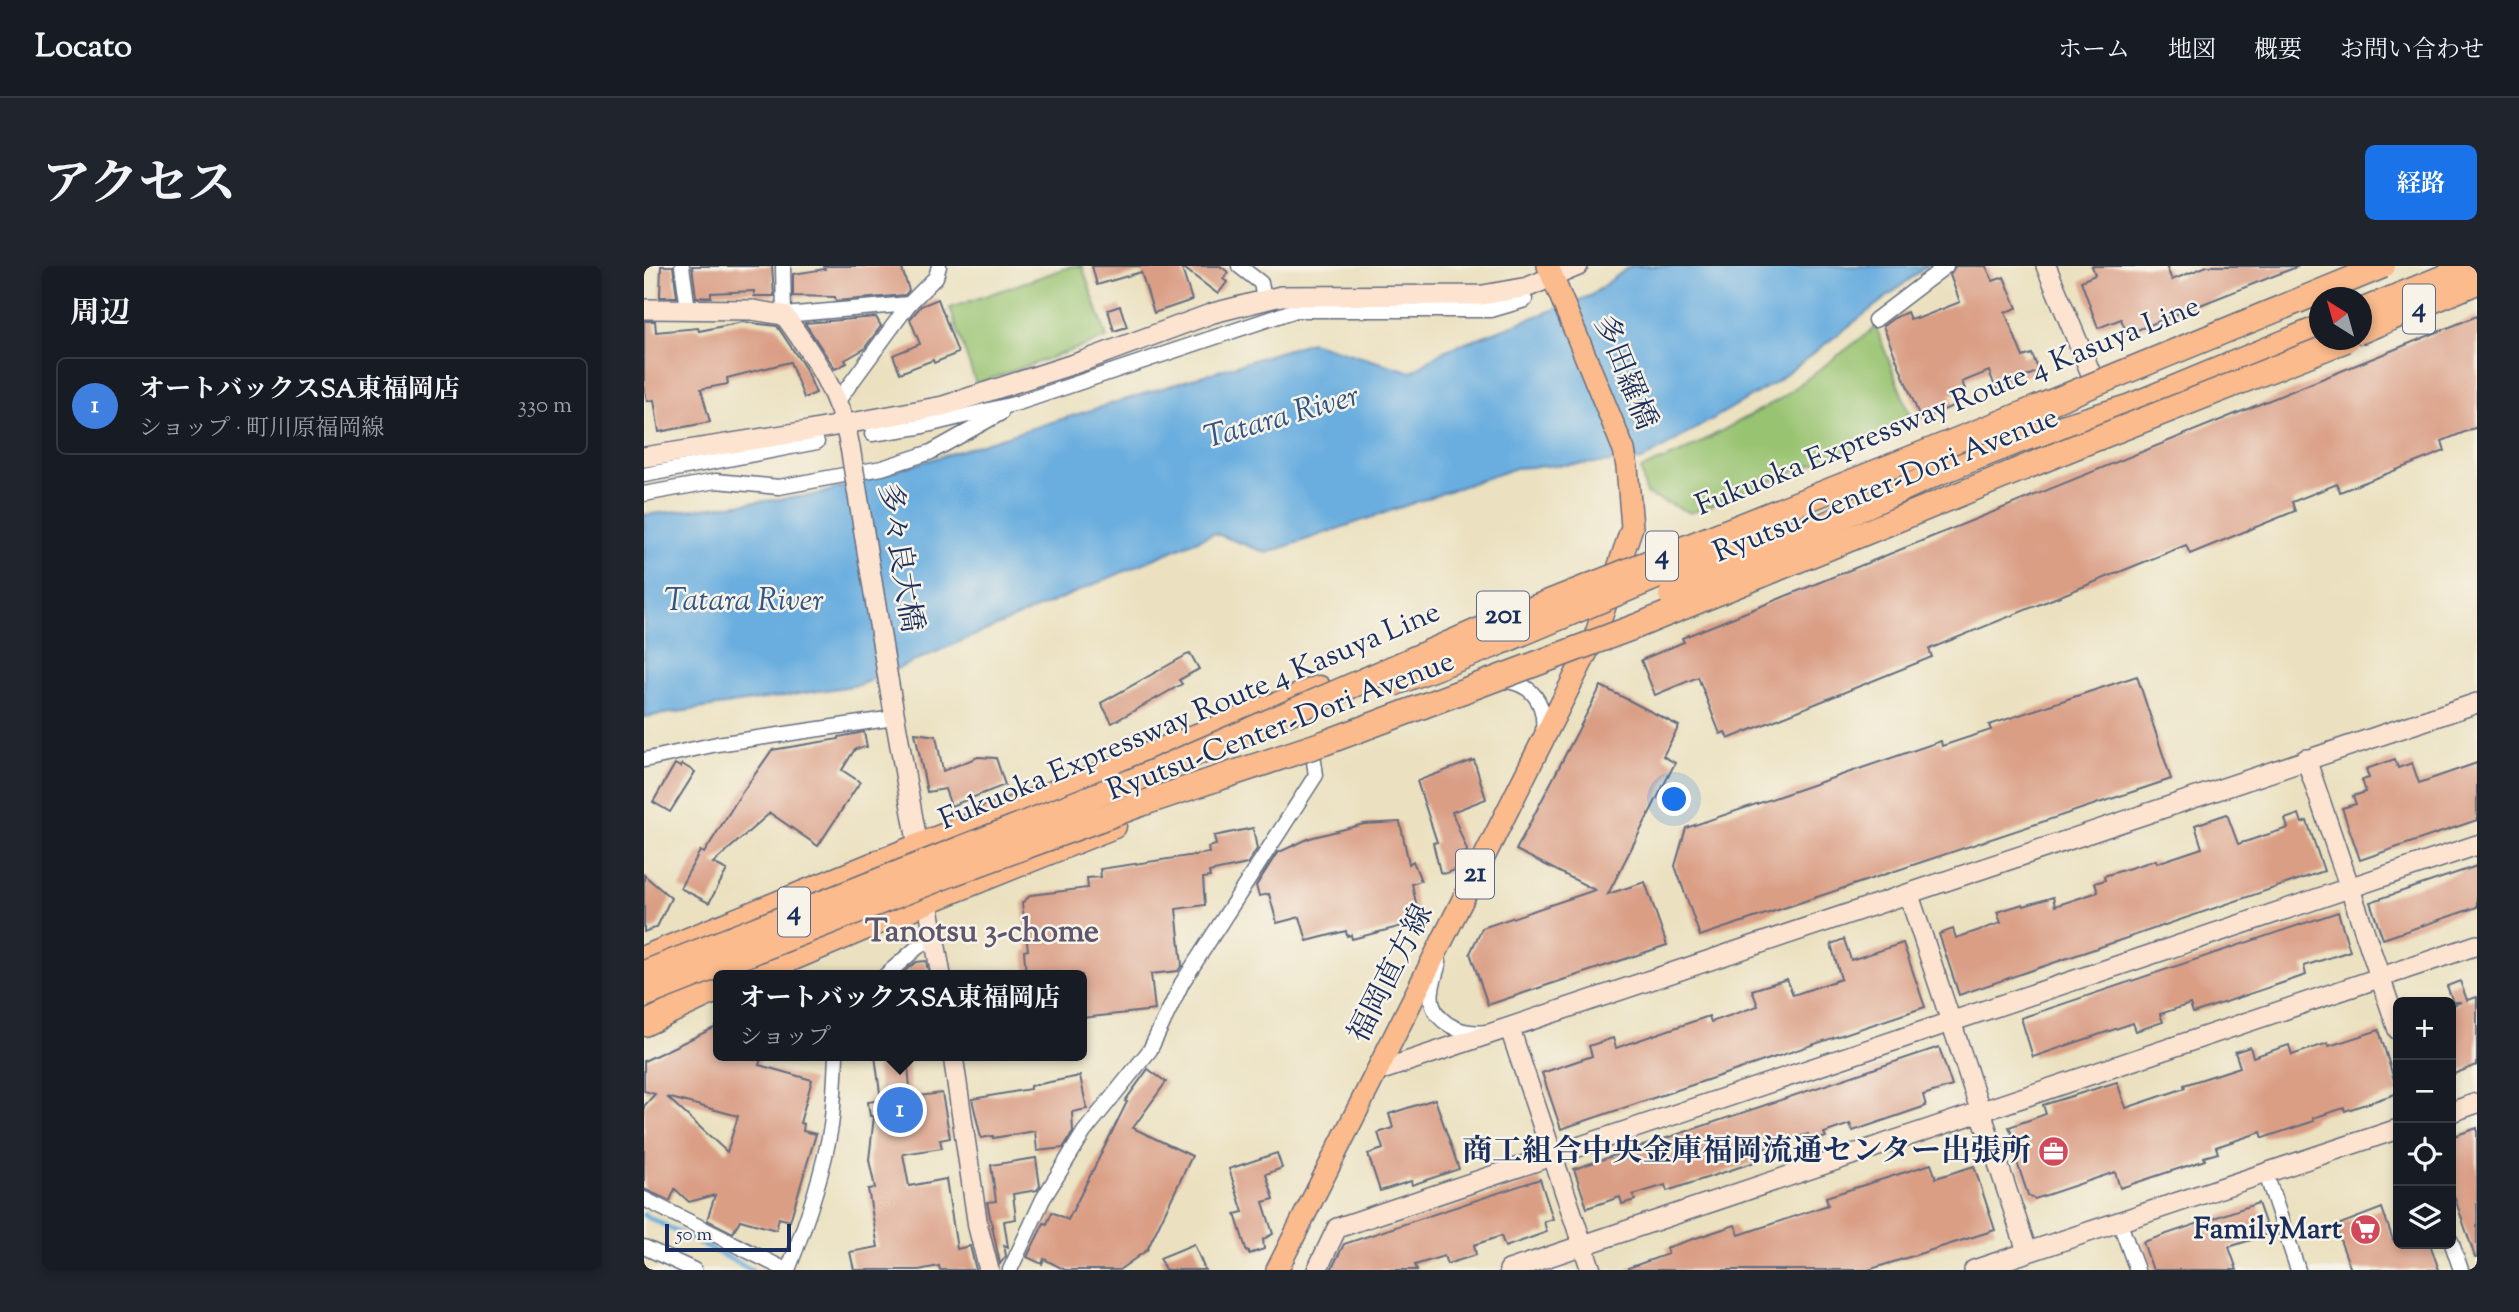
<!DOCTYPE html>
<html lang="ja">
<head>
<meta charset="utf-8">
<style>
  :root { --surface:#171b24; --page:#20242c; --text:#f1f3f6; --muted:#9ea1a6; --line:#363941; --accent:#1a73e8 }
  body { margin:0; font-family:"Sorts Mill Goudy","Noto Serif JP",serif; background:var(--page); color:var(--text) }
  .controls { position:absolute; right:21px; bottom:21px; display:grid; overflow:hidden; border-radius:10px; box-shadow:0 4px 10px #0003 }
  .controls button { width:63px; height:63px; display:grid; place-items:center; padding:0; border:0; border-bottom:2px solid var(--line); background:var(--surface); color:var(--text); font:35px sans-serif }
  .compass { position:absolute; left:1665px; top:21px; width:63px; height:63px; border-radius:50%; background:var(--surface); box-shadow:0 4px 10px #0003; rotate:323deg }
  .scale { position:absolute; left:21px; bottom:18px; width:126px; box-sizing:border-box; padding-left:7px; border:4px solid #1b2f5e; border-top:0; font-size:19px; line-height:24px; white-space:nowrap; color:#1b2f5e; -webkit-text-stroke:5px #f7f3e8; paint-order:stroke }
  .you { position:absolute; left:1031px; top:534px; width:24px; height:24px; margin:-18px; border:5px solid #fff; border-radius:50%; background:#1a73e8; box-shadow:0 0 0 10px #1a73e833 }
  .badge { display:grid; place-items:center; width:46px; height:46px; border-radius:50%; background:var(--accent); color:#fff; font-size:23px; font-weight:700 }
  .pin { position:absolute; translate:-50% -50%; border:4px solid #fff; box-shadow:0 2px 7px #0006 }
  .popup { position:absolute; left:69px; top:704px; width:374px; height:91px; box-sizing:border-box; display:grid; place-content:center; border-radius:10px; background:var(--surface); filter:drop-shadow(0 2px 5px #0005); font-size:23px; white-space:nowrap; color:var(--muted) }
  .popup b { font-size:26px; color:var(--text) }
  .popup::after { content:''; position:absolute; left:50%; top:100%; margin-left:-14px; border:14px solid transparent; border-top-color:var(--surface) }
  .list { margin:0; padding:0; list-style:none }
  h2 { display:flex; justify-content:space-between; align-items:center; height:91px; margin:0; padding:0 28px; font-size:30px }
  h2 small { font-size:23px; font-weight:400; color:var(--muted) }
  .list li { display:grid; grid-template-columns:46px 1fr auto; gap:21px; align-items:center; box-sizing:border-box; height:98px; margin:0 14px 14px; padding:0 14px; border:2px solid var(--line); border-radius:10px }
  .list b { display:block; font-size:26px; white-space:nowrap }
  .list p { margin:0; font-size:23px; white-space:nowrap; color:var(--muted) }
  .list em { font-size:23px; font-style:normal; color:var(--muted) }
  .icon { flex:none; width:38px; height:38px; fill:none; stroke:currentColor; stroke-width:2; stroke-linecap:round; stroke-linejoin:round }
  .map { position:relative; flex:none; width:1833px; height:1004px; overflow:hidden; border-radius:10px }
  header { display:flex; align-items:center; gap:42px; box-sizing:border-box; height:98px; padding:0 35px; background:var(--surface); border-bottom:2px solid var(--line) }
  header strong { font-size:33px }
  nav { display:flex; gap:38px; margin-inline-start:auto; font-size:24px }
  .intro { display:flex; align-items:center; justify-content:space-between; box-sizing:border-box; height:168px; padding:0 42px }
  h1 { margin:0; font-size:49px }
  .button { padding:18px 32px; border-radius:10px; background:var(--accent); color:#fff; font-size:24px; font-weight:700 }
  main { display:flex; gap:42px; padding:0 42px }
  aside { flex:1; background:var(--surface); border-radius:10px; box-shadow:0 4px 10px #0003 }
  .map>svg:first-child { display:block }
  .green { fill:#98c370; stroke:#5a7967; stroke-width:2 }
  .water { fill:#6aaedf; stroke:#426e9e; stroke-width:2 }
  .lines { fill:none; stroke-linecap:round; stroke-linejoin:round }
  .stream { stroke:#6aaedf; stroke-width:5 }
  .building { fill:#da9e85; fill-rule:evenodd }
  .street-casing { stroke:#646d80; stroke-width:17 }
  .secondary-casing { stroke:#646d80; stroke-width:22 }
  .primary-casing { stroke:#646d80; stroke-width:24 }
  .highway-casing { stroke:#646d80; stroke-width:27 }
  .street { stroke:#fff; stroke-width:14 }
  .secondary { stroke:#fde4d1; stroke-width:19 }
  .primary { stroke:#fbbb8c; stroke-width:21 }
  .highway { stroke:#fbbb8c; stroke-width:24 }
  .secondary-bridge-casing { stroke:#646d80; stroke-width:22; stroke-linecap:butt }
  .highway-bridge-casing { stroke:#646d80; stroke-width:27; stroke-linecap:butt }
  .secondary-bridge { stroke:#fde4d1; stroke-width:19 }
  .highway-bridge { stroke:#fbbb8c; stroke-width:24 }
  .labels { text-anchor:middle; dominant-baseline:central; stroke-width:5; stroke-linejoin:round; paint-order:stroke }
  .shield { fill:#f7f3e8; stroke:#5d6a87; stroke-width:2 }
  .shield-label { font-size:28px; font-weight:bold; fill:#1b2f5e }
  .street-label { font-size:30px; fill:#1b2f5e; stroke:#f7f3e8 }
  .poi-label { font-size:30px; font-weight:bold; fill:#1b2f5e; stroke:#f7f3e8; text-anchor:end }
  .water-label { font-size:32px; font-style:italic; fill:#335585; stroke:#f7f3e8 }
  .neighbourhood-label { font-size:32px; font-weight:bold; fill:#5e566c; stroke:#f7f3e8 }
</style>
</head>
<body>
<header>
<strong>Locato</strong>
<nav><a>ホーム</a><a>地図</a><a>概要</a><a>お問い合わせ</a></nav>
</header>
<div class="intro"><h1>アクセス</h1><a class="button">経路</a></div>
<main>
<aside>
<h2>周辺<small></small></h2>
<ul class="list">
<li><span class="badge" style="background:#3f7fe0">1</span><div><b>オートバックスSA東福岡店</b><p>ショップ · 町川原福岡線</p></div><em>330 m</em></li>
</ul>
</aside>
<div class="map">
<svg width="1833" height="1004" viewBox="0 0 1833 1004">
  <rect width="100%" height="100%" fill="#f7f3e8"/>
  <filter id="ink" filterUnits="userSpaceOnUse"><feTurbulence type="fractalNoise" baseFrequency=".0143" numOctaves="2"/><feDisplacementMap in="SourceGraphic" scale="14" xChannelSelector="R" yChannelSelector="G"/><feConvolveMatrix kernelMatrix="1 2 1 2 8 2 1 2 1" color-interpolation-filters="sRGB"/></filter>
  <filter id="wash" filterUnits="userSpaceOnUse"><feTurbulence type="fractalNoise" baseFrequency=".00686" numOctaves="4" result="noise"/><feDisplacementMap in="SourceGraphic" scale="28" xChannelSelector="R" yChannelSelector="G"/><feGaussianBlur stdDeviation="1.57" result="paint"/><feColorMatrix in="noise" values="0 0 0 0 0 0 0 0 0 0 0 0 0 0 0 0 0 1.4 0 .05"/><feComposite in="paint" operator="in"/></filter>
  <g filter="url(#wash)">
    <rect width="100%" height="100%" fill="#ebe1c0"/>
    <g class="green">
      <polygon points="428,0 438,0 463,72 332,118 306,42"/>
      <polygon points="1232,61 1269,158 1047,247 1002,228 997,203 1041,185 1136,133"/>
    </g>
    <polygon class="water" points="986,0 1283,0 1132,116 998,194 872,202 623,287 570,267 215,419 0,451 0,249 172,229 667,76 768,106 797,86 946,30"/>
    <g class="lines">
      <polyline class="stream" points="0,949 108,1004"/>
    </g>
    <g id="blocks">
      <g class="building">
        <polygon points="17,0 29,0 33,31 16,31"/>
        <polygon points="48,0 128,0 130,30 110,30 110,25 67,27 67,31 52,31"/>
        <polygon points="180,0 257,0 265,24 261,29 192,35 191,31 149,30 149,8 181,3"/>
        <polygon points="448,0 576,0 584,6 579,13 583,16 574,28 537,0 548,34 510,47 497,6 453,19"/>
        <polygon points="1311,0 1342,0 1349,15 1360,11 1373,42 1361,46 1379,91 1388,88 1395,105 1352,123 1345,105 1318,116 1321,123 1306,129 1311,139 1277,154 1239,60 1250,52 1263,46 1266,53 1272,51 1273,53 1316,36 1306,9"/>
        <polygon points="1448,0 1522,0 1528,14 1563,0 1655,0 1483,68 1477,53 1454,62 1437,15 1451,9"/>
        <polygon points="294,33 314,87 290,97 289,94 256,107 249,89 276,78 266,53 277,40"/>
        <polygon points="476,40 483,61 470,65 464,44"/>
        <polygon points="1833,50 1833,161 1798,175 1801,185 1696,226 1693,218 1648,236 1651,245 1546,288 1542,279 1285,383 1288,391 1084,473 1081,466 1076,468 1054,411 1011,429 997,394 1040,376 1038,372"/>
        <polygon points="232,51 237,60 220,83 201,94 203,97 191,103 161,57"/>
        <polygon points="0,55 11,55 12,66 54,62 55,65 99,56 133,60 161,102 172,127 160,132 146,96 83,112 84,118 57,123 66,156 15,166 10,134 3,135 0,119"/>
        <polygon points="546,387 555,403 535,414 538,418 468,457 457,437"/>
        <polygon points="1493,410 1527,513 1056,670 1031,600 1042,562 1297,475 1298,480 1347,464 1345,459"/>
        <polygon points="957,420 1035,460 1019,490 1031,497 964,628 1001,616 1023,679 844,739 826,687 838,662 951,624 872,584"/>
        <polygon points="220,466 223,481 211,483 198,504 216,516 174,580 126,547 69,597 83,604 65,637 36,622 56,585 60,587 97,528 128,484 195,473 195,471"/>
        <polygon points="271,467 292,470 299,505 334,491 352,492 361,519 307,540 301,523 283,526"/>
        <polygon points="1751,493 1754,502 1768,497 1775,517 1833,497 1833,554 1716,594 1698,542 1712,538 1709,530 1722,526 1718,514 1725,512 1722,503"/>
        <polygon points="830,494 842,533 808,546 823,584 814,603 800,608 796,606 789,577 793,576 773,515"/>
        <polygon points="31,498 36,501 38,498 51,506 26,546 9,536"/>
        <polygon points="1583,548 1594,578 1644,562 1641,553 1655,548 1658,557 1663,555 1680,605 1315,729 1295,668 1309,663 1312,672 1357,657 1353,646 1379,638 1380,640 1409,631 1411,640 1454,626 1451,617 1461,614 1460,610 1512,594 1513,597 1558,582 1551,559"/>
        <polygon points="756,556 765,598 769,595 777,615 768,618 774,647 770,657 708,673 707,669 703,670 702,665 663,675 656,651 633,657 625,628 615,630 612,620 633,587 666,572 720,558"/>
        <polygon points="609,562 613,583 603,598 565,606 566,611 559,612 561,639 532,643 538,699 534,705 507,708 511,744 438,752 438,709 382,709 380,685 384,684 378,637 387,629 444,622 443,612 457,611 456,603 565,587 564,581 572,579 570,570"/>
        <polygon points="1833,600 1833,641 1739,673 1726,636"/>
        <polygon points="0,609 27,632 13,661 0,666"/>
        <polygon points="1694,646 1706,685 1660,700 1662,709 1549,747 1546,738 1516,748 1519,756 1492,765 1489,757 1389,791 1377,752"/>
        <polygon points="1200,673 1207,694 1259,677 1281,741 917,863 898,807 948,790 945,780 969,772 972,782 1065,750 1067,756 1114,740 1108,724 1143,713 1149,729 1197,713 1187,678"/>
        <polygon points="282,695 285,709 256,709 272,696"/>
        <polygon points="1816,715 1823,734 1833,731 1833,799 1807,809 1807,740 1817,736 1809,736 1803,720"/>
        <path d="M 74,760 L 74,790 L 118,790 L 115,799 L 168,814 L 156,857 L 160,858 L 159,865 L 172,868 L 146,955 L 135,952 L 132,964 L 96,954 L 89,967 L 63,954 L 71,929 L 45,936 L 31,923 L 26,935 L 0,923 L 0,840 L 11,828 L 0,825 L 0,795 ZM 23,831 L 94,850 L 83,886 Z"/>
        <polygon points="1735,764 1754,827 1701,845 1700,842 1669,852 1670,855 1619,872 1617,866 1572,881 1574,887 1560,891 1561,894 1476,922 1471,906 1391,933 1384,929 1365,872 1368,867 1365,861 1402,848 1399,839 1473,816 1482,842 1541,822 1540,819 1596,801 1591,786 1606,781 1609,791 1645,779 1648,789 1684,777 1685,780"/>
        <polygon points="1295,781 1308,820 1279,829 1282,840 1209,865 1206,858 1180,867 1182,871 1167,876 1164,868 1109,886 1111,896 1023,925 1021,919 989,929 991,934 978,938 976,931 943,942 930,903"/>
        <polygon points="231,790 263,790 267,831 298,827 306,872 296,874 298,882 259,888 265,920 302,913 313,983 326,980 332,1004 296,1004 295,1000 275,1004 210,1004 206,986 234,981 224,923 231,922 225,894 230,850 226,850 224,836 237,834"/>
        <polygon points="504,803 522,816 489,862 548,890 503,984 475,1004 421,1004 400,993 398,998 383,991 400,957 403,958 408,946 424,954 483,836 481,835"/>
        <polygon points="436,810 443,843 428,846 429,866 419,882 393,885 391,865 349,872 349,870 337,872 328,833 386,823 386,820"/>
        <polygon points="791,833 815,903 768,919 767,915 736,925 724,888 739,883 734,867 749,862 745,848"/>
        <polygon points="1833,862 1833,991 1831,991 1807,921 1807,871"/>
        <polygon points="633,887 638,902 622,908 630,933 619,936 629,968 619,973 620,983 605,988 605,985 603,986 591,948 599,946 585,903"/>
        <polygon points="392,892 396,920 393,924 369,928 372,953 360,955 364,981 360,979 362,990 356,998 343,936 352,935 347,899"/>
        <polygon points="1287,898 1292,912 1330,900 1351,964 1224,1004 984,1004 984,1002 1024,988 1022,982 1091,959 1095,969 1184,939 1182,931"/>
        <polygon points="896,913 909,953 900,956 903,966 861,981 857,970 830,979 832,989 803,998 800,990 771,999 773,1004 687,1004 700,978"/>
        <polygon points="1614,937 1625,968 1585,981 1593,1004 1509,1004 1499,976"/>
        <polygon points="1738,942 1749,974 1754,972 1754,978 1786,978 1795,1004 1707,1004 1691,960"/>
        <polygon points="550,978 561,1004 521,1004 516,992"/>
      </g>
    </g>
  </g>
  <g filter="url(#ink)">
    <use href="#blocks" fill-opacity="0" stroke="#646d80" stroke-width="2"/>
    <g class="lines">
      <defs>
        <g id="street">
          <polyline points="38,0 44,43"/>
          <polyline points="139,0 140,49 265,38"/>
          <polyline points="595,0 617,17 620,34"/>
          <polyline points="1231,54 1302,0"/>
          <polyline points="193,136 265,38 292,11 295,0"/>
          <polyline points="228,168 275,161 374,137 652,44 847,44 881,34"/>
          <polyline points="0,209 173,176"/>
          <polyline points="0,228 72,215 135,221 238,202 287,186 357,147"/>
          <path d="M 857,415 C 887,415 902,437 899,465"/>
          <polyline points="0,494 73,478 250,452"/>
          <path d="M 795,696 C 793,705 789,715 788,724 C 783,754 816,770 842,766"/>
          <polyline points="242,709 275,680 292,671"/>
          <polyline points="1622,908 1654,1004"/>
          <polyline points="0,933 142,1004"/>
          <polyline points="1475,955 1493,1004"/>
          <polyline points="1807,975 1817,1004"/>
          <polyline points="0,981 50,1004"/>
          <path d="M 144,1004 C 162,958 179,909 187,860 C 190,837 191,813 192,790"/>
          <polyline points="366,1004 399,933 440,866 506,784 538,717 672,509 668,482"/>
        </g>
        <g id="secondary">
          <polyline points="1402,0 1448,110"/>
          <path d="M 0,43 L 108,44 L 140,49 C 170,90 197,130 206,181"/>
          <polyline points="0,191 164,165 299,140 439,95 569,47 637,30 839,29 884,21 934,0"/>
          <polyline points="244,413 297,709"/>
          <polyline points="1662,493 1754,764"/>
          <polyline points="1265,629 1383,985"/>
          <polyline points="866,763 947,1004"/>
          <polyline points="309,790 334,961 345,1004"/>
          <polyline points="732,806 1833,437"/>
          <polyline points="1807,846 1833,837"/>
          <polyline points="673,1004 693,962 1833,579"/>
          <polyline points="865,1004 1833,679"/>
          <polyline points="1330,1004 1754,863"/>
        </g>
        <polyline id="primary" points="633,1004 951,370 988,261 983,201 980,184 904,0"/>
        <g id="highway">
          <polyline points="1717,45 1827,0"/>
          <polyline points="1717,65 1833,16"/>
          <polyline points="1296,206 1382,172 1484,141 1675,62"/>
          <polyline points="0,692 299,570 675,422"/>
          <polyline points="109,709 284,635 470,560"/>
          <polyline points="0,758 74,723"/>
        </g>
      </defs>
      <use href="#street" class="street-casing"/>
      <use href="#secondary" class="secondary-casing"/>
      <use href="#primary" class="primary-casing"/>
      <use href="#highway" class="highway-casing"/>
      <use href="#street" class="street"/>
      <use href="#secondary" class="secondary"/>
      <use href="#primary" class="primary"/>
      <use href="#highway" class="highway"/>
      <defs>
        <polyline id="secondary-bridge" points="206,181 244,413"/>
        <g id="highway-bridge">
          <polyline points="1027,329 1296,206"/>
          <polyline points="749,418 848,380 1117,267"/>
          <polyline points="0,707 486,516 852,357 1361,155 1739,0"/>
          <polyline points="0,729 307,608 497,538 680,477 993,360 1436,179 1702,74"/>
        </g>
      </defs>
      <use href="#secondary-bridge" class="secondary-bridge-casing"/>
      <use href="#highway-bridge" class="highway-bridge-casing"/>
      <use href="#secondary-bridge" class="secondary-bridge"/>
      <use href="#highway-bridge" class="highway-bridge"/>
    </g>
  </g>
  <defs>
    <symbol id="office-disc" viewBox="-11 -11 22 22"><circle r="9.5" fill="#d1495b" stroke="#f7f3e8"/><path d="M-6-3h4V-5.5h4V-3h4V5H-6ZM-1-4.5V-3h2v-1.5ZM-6 0V1H6V0Z" fill="#fff"/></symbol>
    <symbol id="supermarket-disc" viewBox="-11 -11 22 22"><circle r="9.5" fill="#d1495b" stroke="#f7f3e8"/><path d="M-6-5.5h2.5l.6 2H6L4.5 2H-2.5L-4.4-4H-6ZM-1.5 3.2a1.3 1.3 0 1 0 .1 0ZM3 3.2a1.3 1.3 0 1 0 .1 0Z" fill="#fff"/></symbol>
  </defs>
  <g fill-rule="evenodd">
    <use href="#office-disc" x="1392" y="868" width="35" height="35"/>
    <use href="#supermarket-disc" x="1704" y="946" width="35" height="35"/>
  </g>
  <g class="labels">
    <g class="shield">
      <rect x="1759" y="18.5" width="32" height="49" rx="5"/>
      <rect x="1002" y="265.5" width="32" height="49" rx="5"/>
      <rect x="833" y="325.5" width="52" height="49" rx="5"/>
      <rect x="812" y="583.5" width="38" height="49" rx="5"/>
      <rect x="134" y="621.5" width="32" height="49" rx="5"/>
    </g>
    <g class="shield-label">
      <text x="1775" y="43">4</text>
      <text x="1018" y="290">4</text>
      <text x="859" y="350">201</text>
      <text x="831" y="608">21</text>
      <text x="150" y="646">4</text>
    </g>
    <g class="street-label">
      <text transform="translate(980 107) rotate(68)">多田羅橋</text>
      <text transform="translate(1304 141) rotate(-22)">Fukuoka Expressway Route 4 Kasuya Line</text>
      <text transform="translate(1242 220) rotate(-22)">Ryutsu-Center-Dori Avenue</text>
      <text transform="translate(255 292) rotate(81)">多々良大橋</text>
      <text transform="translate(546 451) rotate(-23)">Fukuoka Expressway Route 4 Kasuya Line</text>
      <text transform="translate(637 461) rotate(-21)">Ryutsu-Center-Dori Avenue</text>
      <text transform="translate(748 708) rotate(-63)">福岡直方線</text>
    </g>
    <g class="poi-label">
      <text x="1387" y="886">商工組合中央金庫福岡流通センター出張所</text>
      <text x="1698" y="964">FamilyMart</text>
    </g>
    <g class="water-label">
      <text transform="translate(638 152) rotate(-16)">Tatara River</text>
      <text x="100" y="336">Tatara River</text>
    </g>
    <g class="neighbourhood-label">
      <text x="338" y="667">Tanotsu 3-chome</text>
    </g>
  </g>
</svg>
<div class="controls">
<button>+</button>
<button>−</button>
<button><svg class="icon" aria-label="locate" viewBox="0 0 24 24"><circle cx="12" cy="12" r="6"/><path d="M12 2v4M12 18v4M2 12h4M18 12h4"/></svg></button>
<button><svg class="icon" aria-label="layers" viewBox="0 0 24 24"><path d="M12 4l9 5-9 5-9-5zM3 14l9 5 9-5"/></svg></button>
</div>
<svg class="compass" viewBox="-18 -18 36 36"><path d="M0-13l5 13h-10z" fill="#e53935"/><path d="M0 13l5-13h-10z" fill="#9ea1a6"/></svg>
<div class="scale">50 m</div>
<div class="you"></div>
<div class="pin badge" style="left:256px;top:844px;background:#3f7fe0">1</div>
<div class="popup"><b>オートバックスSA東福岡店</b>ショップ</div>
</div>
</main>
</body>
</html>
